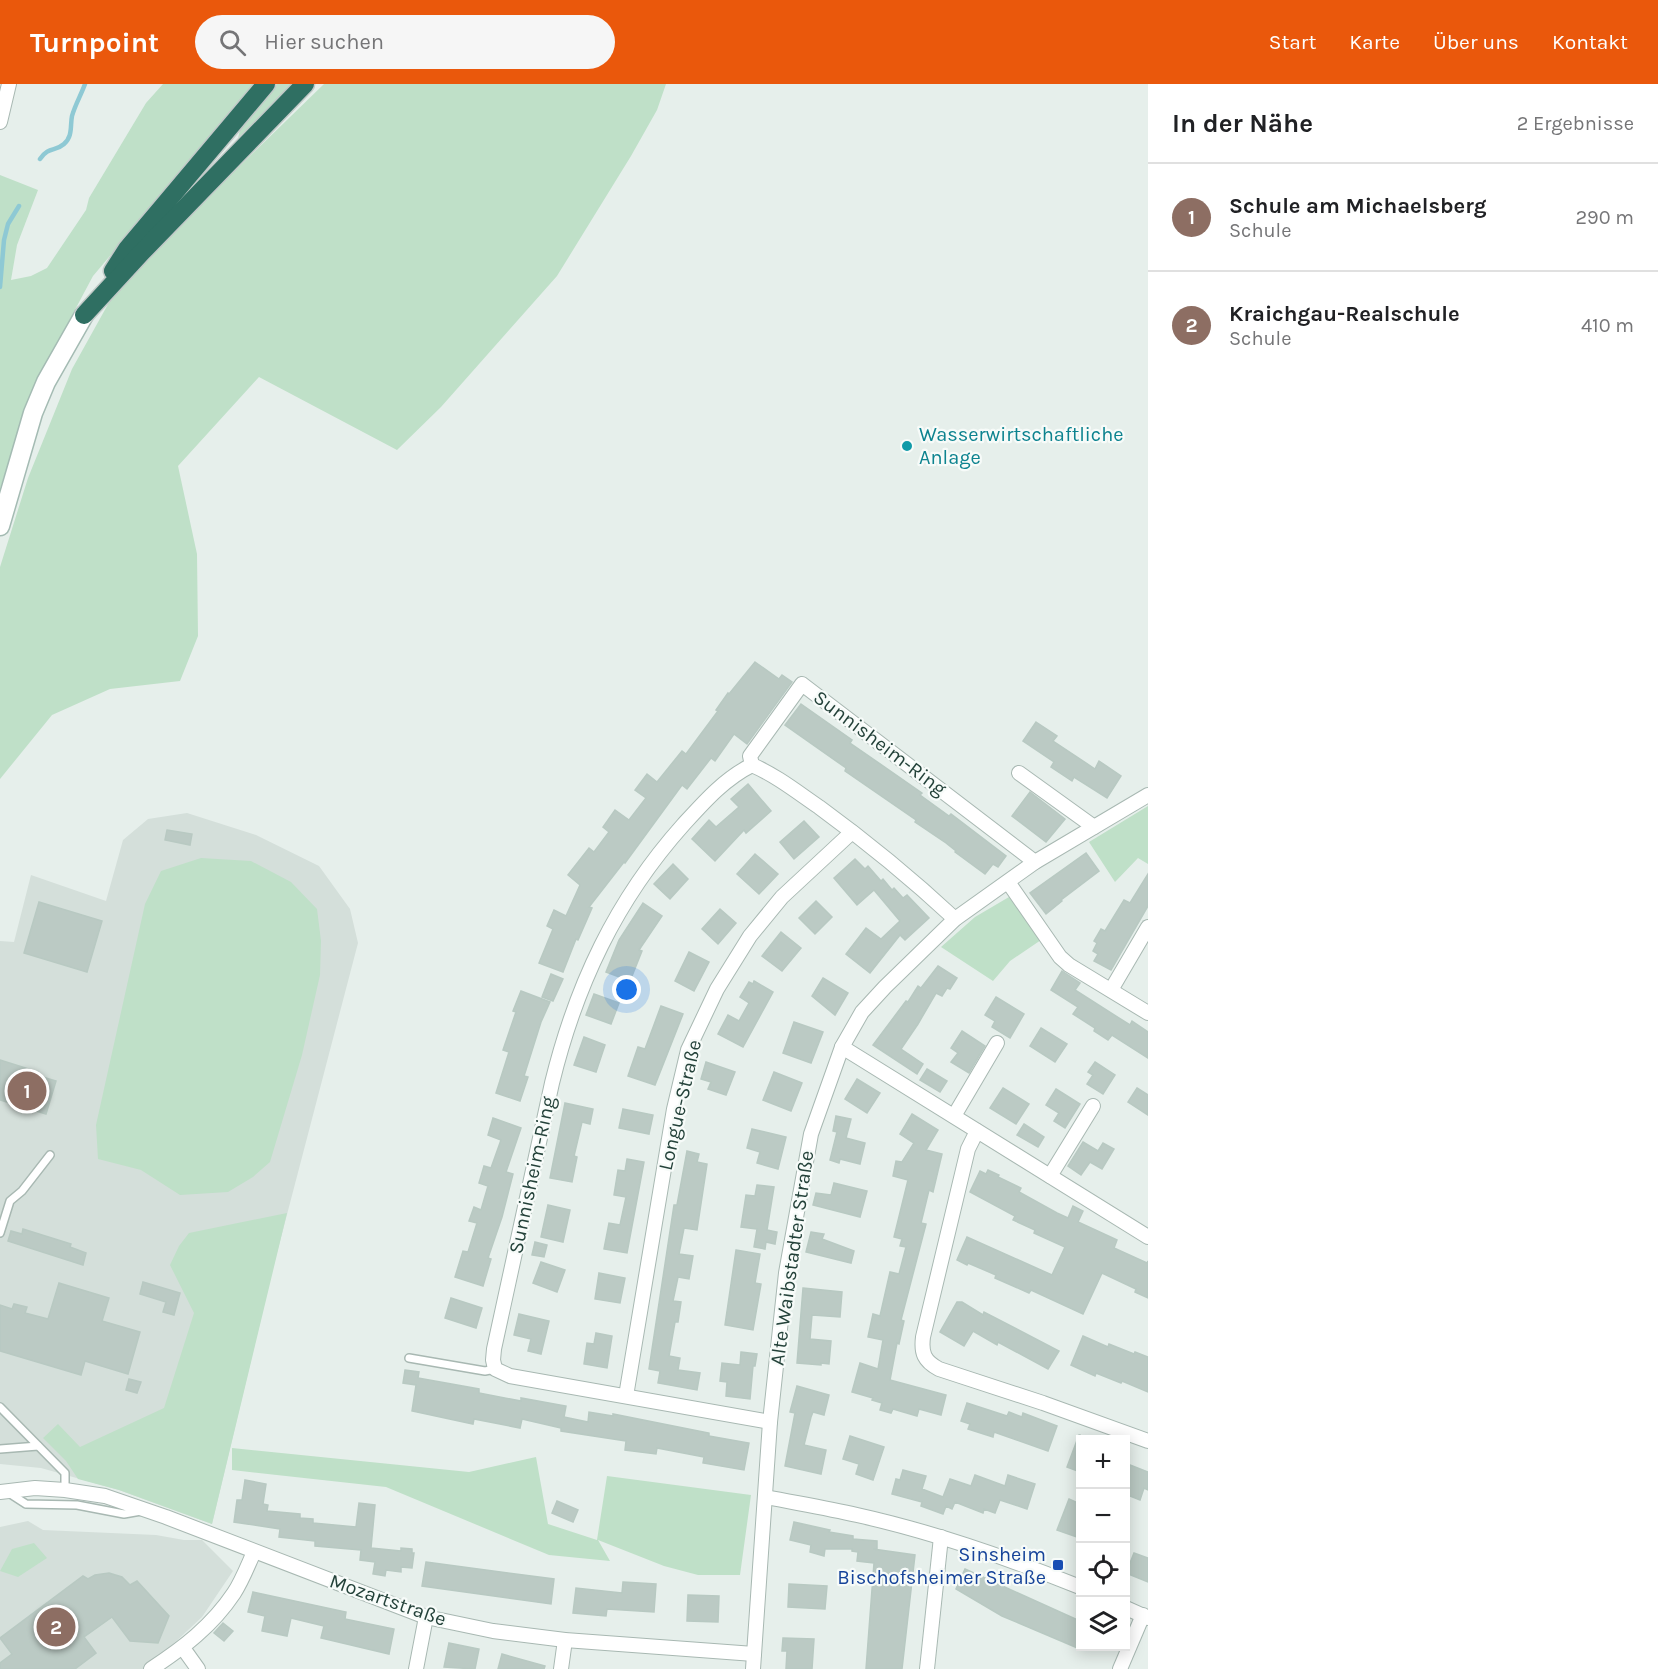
<!DOCTYPE html>
<html lang="de">
<head>
<meta charset="utf-8">
<style>
  :root { --surface:#fff; --page:#f6f6f6; --text:#202124; --muted:#757577; --line:#e0e0e0; --accent:#ea580c }
  body { margin:0; font-family:Karla,sans-serif; background:var(--page); color:var(--text) }
  .controls { position:absolute; right:18px; bottom:18px; display:grid; overflow:hidden; border-radius:0px; box-shadow:0 3px 15px #0003 }
  .controls button { width:54px; height:54px; display:grid; place-items:center; padding:0; border:0; border-bottom:2px solid var(--line); background:var(--surface); color:var(--text); font:30px sans-serif }
  .you { position:absolute; left:627px; top:906px; width:21px; height:21px; margin:-15px; border:4px solid #fff; border-radius:50%; background:#1a73e8; box-shadow:0 0 0 9px #1a73e833 }
  .badge { display:grid; place-items:center; width:39px; height:39px; border-radius:50%; background:var(--accent); color:#fff; font-size:20px; font-weight:700 }
  .pin { position:absolute; translate:-50% -50%; border:3px solid #fff; box-shadow:0 2px 6px #0006 }
  .list { margin:0; padding:0; list-style:none }
  h2 { display:flex; justify-content:space-between; align-items:center; height:78px; margin:0; padding:0 24px; font-size:26px }
  h2 small { font-size:20px; font-weight:400; color:var(--muted) }
  .list li { display:grid; grid-template-columns:39px 1fr auto; gap:18px; align-items:center; box-sizing:border-box; height:108px; padding:0 24px; border-top:2px solid var(--line) }
  .list b { display:block; font-size:22px; white-space:nowrap }
  .list p { margin:0; font-size:20px; white-space:nowrap; color:var(--muted) }
  .list em { font-size:20px; font-style:normal; color:var(--muted) }
  .icon { flex:none; width:33px; height:33px; fill:none; stroke:currentColor; stroke-width:2; stroke-linecap:round; stroke-linejoin:round }
  .map { position:relative; flex:none; width:1148px; height:1585px; overflow:hidden }
  header { display:flex; align-items:center; gap:36px; box-sizing:border-box; height:84px; padding:0 30px; background:var(--accent); color:#fff }
  header strong { font-size:28px }
  nav { display:flex; gap:33px; margin-inline-start:auto; font-size:21px }
  .search { width:420px; height:54px; background:var(--page); display:flex; align-items:center; gap:15px; box-sizing:border-box; padding:0 21px; border-radius:33px; color:var(--muted); font-size:22px }
  main { display:flex }
  aside { flex:1; background:var(--surface) }
  .map>svg:first-child { display:block }
  .built { fill:#d4dfda }
  .green { fill:#bfe0c8 }
  .lines { fill:none; stroke-linecap:round; stroke-linejoin:round }
  .stream { stroke:#8ec9d4; stroke-width:4.5 }
  .building { fill:#bbcac4; stroke:#b8c9c2; stroke-width:1.5 }
  .lane-casing { stroke:#a8b8b2; stroke-width:10 }
  .street-casing { stroke:#a8b8b2; stroke-width:16 }
  .secondary-casing { stroke:#a4bbb3; stroke-width:21 }
  .highway-casing { stroke:#c2cac8; stroke-width:21 }
  .lane { stroke:#fff; stroke-width:7 }
  .street { stroke:#fff; stroke-width:14 }
  .secondary { stroke:#fff; stroke-width:18 }
  .highway { stroke:#2f6f62; stroke-width:18 }
  .culture-dot { fill:#0f9aa8; stroke:#f7fbf9; stroke-width:2 }
  .transit-dot { fill:#1a4fb4; stroke:#f7fbf9; stroke-width:2 }
  .labels { text-anchor:middle; dominant-baseline:central; stroke-width:4.5; stroke-linejoin:round; paint-order:stroke }
  .culture-label { font-size:20px; fill:#0d838f; stroke:#f7fbf9; text-anchor:start }
  .street-label { font-size:20px; fill:#24423a; stroke:#f7fbf9 }
  .transit-label { font-size:20px; fill:#164399; stroke:#f7fbf9; text-anchor:end }
</style>
</head>
<body>
<header>
<strong>Turnpoint</strong>
<div class="search"><svg class="icon" aria-label="search" viewBox="0 0 24 24"><circle cx="10" cy="10" r="6"/><path d="M15 15l6 6"/></svg>Hier suchen</div>
<nav><a>Start</a><a>Karte</a><a>Über uns</a><a>Kontakt</a></nav>
</header>
<main>
<div class="map">
<svg width="1148" height="1585" viewBox="0 0 1148 1585">
  <rect width="100%" height="100%" fill="#e6efeb"/>
  <g class="built">
    <polygon points="187,729 256,751 319,782 350,825 358,859 273,1184 212,1440 119,1406 41,1384 0,1380 0,857 14,858 31,791 106,817 123,756 148,735"/>
    <polygon points="28,1437 43,1446 156,1451 184,1456 202,1456 233,1487 202,1533 156,1576 143,1585 0,1585 0,1443"/>
  </g>
  <g class="green">
    <polygon points="163,0 255,0 93,192 61,252 23,332 0,405 0,91 38,106 17,161 11,196 31,192 47,184 86,126 89,114 146,19"/>
    <polygon points="277,0 294,0 238,54 241,42"/>
    <polygon points="324,0 666,0 657,26 631,72 557,192 441,323 397,366 259,293 178,382 197,470 198,552 180,597 110,605 52,631 0,695 0,483 28,394 72,285 112,213 216,105"/>
    <polygon points="1148,722 1148,780 1138,774 1115,798 1089,758"/>
    <polygon points="201,774 251,777 291,798 317,825 321,857 320,891 302,971 270,1078 253,1093 228,1108 180,1111 141,1086 98,1075 96,1041 145,820 161,787"/>
    <polygon points="1009,813 1041,856 1010,877 993,897 941,863 975,833"/>
    <polygon points="287,1129 212,1440 119,1406 78,1395 66,1377 43,1354 58,1340 80,1363 164,1324 194,1229 170,1181 179,1162 189,1149"/>
    <polygon points="232,1364 469,1388 536,1373 548,1440 597,1456 607,1392 751,1411 740,1491 698,1491 664,1482 598,1456 610,1477 549,1471 386,1403 232,1386"/>
    <polygon points="34,1459 47,1474 18,1493 0,1487 12,1465"/>
  </g>
  <g class="lines">
    <g class="stream">
      <path d="M 40,75 C 49,62 55,68 64,60 C 73,52 70,42 72,32 C 75,21 81,11 85,0"/>
      <polyline points="0,203 4,156 8,140 19,122"/>
    </g>
  </g>
  <g class="building">
    <polygon points="755,578 779,595 782,591 792,598 747,660 734,650 715,677 711,674 687,705 682,701 625,779 624,778 589,823 592,824 578,856 576,855 563,888 539,879 553,845 547,842 554,826 566,832 580,801 568,791 589,764 594,768 609,748 603,743 615,726 629,736 646,714 635,706 647,690 657,698 682,667 686,670 718,627 716,626 728,609 729,610"/>
    <polygon points="801,620 852,656 850,659 922,709 920,711 949,732 951,730 1006,772 998,783 993,780 985,790 955,768 956,767 946,759 915,738 916,736 845,687 846,684 785,641"/>
    <polygon points="1036,638 1057,652 1053,657 1095,685 1099,677 1121,692 1107,714 1074,693 1072,697 1051,683 1054,678 1023,657"/>
    <polygon points="748,700 771,727 746,749 744,746 715,777 692,755 709,736 716,743 739,723 731,715"/>
    <polygon points="1030,708 1065,735 1046,758 1012,732"/>
    <polygon points="804,737 819,753 794,775 780,758"/>
    <polygon points="167,746 192,750 190,761 165,756"/>
    <polygon points="1086,769 1099,787 1061,816 1062,817 1046,830 1030,809"/>
    <polygon points="755,770 778,790 759,810 737,790"/>
    <polygon points="855,775 865,785 868,782 881,797 883,795 892,806 894,804 903,814 907,811 929,834 905,856 900,851 870,889 846,870 866,844 881,855 900,837 874,806 857,821 834,794"/>
    <polygon points="673,780 688,795 670,815 654,800"/>
    <polygon points="1148,790 1148,822 1111,886 1094,877 1098,870 1093,867 1097,859 1094,857 1101,845 1105,847 1124,816 1130,819"/>
    <polygon points="816,817 832,833 815,850 799,834"/>
    <polygon points="39,818 102,837 87,888 24,869"/>
    <polygon points="643,819 662,832 639,866 642,867 630,897 606,888 619,856"/>
    <polygon points="720,825 736,839 718,860 702,845"/>
    <polygon points="781,848 801,864 782,887 762,872"/>
    <polygon points="689,868 709,878 694,907 675,897"/>
    <polygon points="938,882 957,894 950,905 947,904 942,912 936,909 918,940 901,965 923,980 917,990 873,961 906,917 908,918 918,902 921,904"/>
    <polygon points="1062,887 1080,899 1075,906 1130,941 1132,937 1148,948 1148,974 1112,951 1108,956 1094,947 1095,944 1073,930 1078,923 1051,906"/>
    <polygon points="551,890 563,895 553,917 542,913"/>
    <polygon points="823,894 848,909 835,931 812,912"/>
    <polygon points="754,897 773,908 743,963 718,950 728,931 739,937 749,919 740,913 749,898 753,900"/>
    <polygon points="521,907 550,918 541,938 524,992 528,993 520,1017 496,1009 509,968 503,966 516,928 513,927"/>
    <polygon points="594,910 619,919 611,940 586,931"/>
    <polygon points="996,913 1024,930 1010,954 992,943 995,937 985,931"/>
    <polygon points="661,922 683,930 655,1001 628,992 638,963 645,965"/>
    <polygon points="794,938 823,948 811,979 783,969"/>
    <polygon points="1041,944 1067,960 1055,978 1030,962"/>
    <polygon points="962,947 985,962 969,989 951,978 958,969 951,964"/>
    <polygon points="584,953 605,961 596,988 574,981"/>
    <polygon points="0,976 38,988 36,991 56,997 46,1030 0,1016"/>
    <polygon points="706,978 735,988 726,1011 708,1005 711,998 701,995"/>
    <polygon points="1095,978 1115,991 1103,1010 1087,1000 1093,991 1088,988"/>
    <polygon points="927,985 947,997 940,1008 920,996"/>
    <polygon points="774,988 802,999 791,1027 763,1016"/>
    <polygon points="857,995 880,1009 867,1029 845,1015"/>
    <polygon points="1003,1004 1029,1020 1016,1040 990,1024"/>
    <polygon points="1137,1004 1148,1011 1148,1031 1128,1018"/>
    <polygon points="1056,1005 1080,1020 1065,1044 1054,1037 1059,1029 1046,1021"/>
    <polygon points="565,1019 593,1025 590,1040 582,1038 574,1072 577,1073 572,1098 550,1094"/>
    <polygon points="623,1025 653,1031 649,1050 619,1044"/>
    <polygon points="912,1030 938,1046 926,1066 942,1070 933,1108 929,1106 921,1139 926,1140 901,1236 904,1237 899,1260 897,1259 890,1296 946,1311 941,1331 919,1325 917,1332 893,1325 891,1329 880,1326 882,1319 872,1316 873,1314 852,1308 860,1279 878,1285 883,1256 868,1253 873,1230 880,1232 890,1188 899,1190 906,1163 900,1162 902,1155 894,1153 908,1096 893,1092 896,1077 902,1078 914,1059 900,1050"/>
    <polygon points="836,1032 851,1035 846,1054 865,1059 860,1080 840,1075 839,1079 830,1076 837,1048 833,1047"/>
    <polygon points="493,1034 521,1044 506,1088 513,1090 502,1133 488,1174 491,1175 483,1202 455,1193 463,1167 468,1168 477,1139 469,1137 474,1123 481,1126 488,1102 479,1099 484,1082 491,1084 501,1056 488,1051"/>
    <polygon points="1024,1040 1044,1053 1038,1063 1017,1051"/>
    <polygon points="752,1045 786,1053 778,1085 757,1079 760,1068 747,1064"/>
    <polygon points="1083,1058 1098,1067 1103,1059 1114,1065 1102,1085 1090,1078 1081,1091 1068,1082"/>
    <polygon points="687,1067 699,1070 697,1078 707,1080 697,1146 684,1144 679,1170 693,1172 689,1195 678,1193 673,1217 681,1218 678,1238 675,1238 669,1272 680,1274 678,1286 700,1289 697,1306 658,1299 660,1287 649,1285 674,1121 677,1121"/>
    <polygon points="627,1075 644,1078 627,1169 604,1165 609,1139 620,1141 626,1113 614,1111 618,1086 625,1087"/>
    <polygon points="988,1086 999,1091 998,1093 1021,1104 1019,1108 1057,1129 1068,1134 1073,1122 1083,1127 1078,1138 1117,1156 1114,1164 1147,1179 1148,1177 1148,1214 1135,1208 1136,1205 1102,1189 1083,1230 1031,1206 1029,1209 995,1194 996,1191 968,1179 967,1181 957,1176 967,1153 1052,1191 1065,1163 1034,1149 1035,1146 1013,1136 1015,1132 970,1108 980,1087 986,1090"/>
    <polygon points="834,1099 867,1107 860,1133 813,1121 816,1109 831,1111"/>
    <polygon points="757,1101 774,1103 767,1146 777,1148 775,1160 766,1158 765,1165 754,1163 757,1145 741,1143 746,1111 755,1112"/>
    <polygon points="548,1121 570,1126 563,1158 541,1153"/>
    <polygon points="23,1145 71,1160 70,1163 86,1169 83,1181 8,1157 11,1147 22,1150"/>
    <polygon points="811,1148 824,1150 822,1155 854,1167 851,1179 806,1168"/>
    <polygon points="535,1158 547,1161 544,1173 532,1171"/>
    <polygon points="736,1166 760,1170 755,1199 761,1200 753,1246 725,1241"/>
    <polygon points="541,1178 565,1186 557,1208 533,1199"/>
    <polygon points="599,1189 625,1194 620,1219 595,1215"/>
    <polygon points="143,1198 180,1209 174,1231 163,1228 166,1218 140,1210"/>
    <polygon points="59,1199 109,1214 102,1237 140,1248 128,1290 85,1277 81,1291 0,1267 0,1221 12,1225 14,1220 27,1223 25,1229 48,1235"/>
    <polygon points="803,1204 842,1208 840,1233 812,1231 810,1255 831,1257 829,1280 821,1279 821,1281 797,1279"/>
    <polygon points="451,1214 482,1224 476,1244 445,1234"/>
    <polygon points="957,1218 962,1218 983,1231 984,1228 1059,1267 1048,1285 998,1258 997,1261 973,1247 964,1262 940,1248"/>
    <polygon points="519,1230 549,1237 541,1270 528,1267 531,1255 514,1251"/>
    <polygon points="596,1249 612,1252 607,1284 584,1280 587,1259 594,1260"/>
    <polygon points="1083,1252 1108,1263 1109,1260 1134,1270 1135,1268 1148,1273 1148,1308 1122,1297 1121,1299 1096,1289 1095,1292 1071,1281"/>
    <polygon points="741,1268 757,1270 755,1282 753,1282 750,1315 726,1312 727,1298 720,1297 722,1279 740,1281"/>
    <polygon points="405,1286 419,1288 418,1294 479,1305 479,1309 521,1317 521,1314 566,1322 564,1333 588,1338 589,1328 613,1332 613,1330 709,1349 709,1352 749,1359 744,1386 703,1379 704,1373 657,1364 656,1370 625,1366 626,1357 561,1347 561,1344 522,1335 520,1344 474,1335 473,1340 412,1327 416,1301 403,1299"/>
    <polygon points="129,1295 141,1298 137,1309 126,1306"/>
    <polygon points="797,1302 829,1311 824,1331 813,1328 811,1333 804,1361 826,1366 821,1390 785,1382 795,1329 790,1328"/>
    <polygon points="967,1319 1007,1332 1009,1328 1022,1333 1023,1329 1057,1342 1048,1367 994,1348 993,1353 968,1345 970,1340 961,1337"/>
    <polygon points="1079,1351 1080,1351 1080,1388 1067,1383"/>
    <polygon points="850,1352 884,1363 873,1396 856,1390 859,1380 843,1375"/>
    <polygon points="1125,1379 1148,1388 1148,1406 1144,1404 1140,1416 1125,1410"/>
    <polygon points="903,1386 926,1392 922,1405 943,1413 950,1395 971,1402 975,1391 1005,1402 1008,1391 1035,1400 1027,1425 1000,1416 995,1429 984,1425 983,1429 955,1418 952,1425 946,1422 943,1430 921,1422 922,1418 892,1410 896,1395 900,1396"/>
    <polygon points="245,1396 266,1400 263,1420 268,1421 267,1427 300,1430 300,1434 313,1435 313,1439 356,1443 359,1419 375,1421 371,1464 401,1467 401,1464 412,1465 412,1469 414,1469 412,1484 401,1483 401,1488 386,1486 385,1492 373,1490 375,1478 360,1476 361,1466 315,1462 315,1457 279,1453 280,1445 234,1438 237,1416 242,1416"/>
    <polygon points="1069,1415 1080,1420 1080,1444 1077,1453 1057,1446"/>
    <polygon points="557,1417 578,1426 573,1438 552,1429"/>
    <polygon points="794,1438 830,1446 829,1448 853,1452 853,1455 877,1457 877,1465 873,1465 915,1471 902,1585 866,1585 874,1479 857,1477 858,1468 852,1467 852,1465 825,1465 824,1472 810,1468 811,1461 790,1456"/>
    <polygon points="1134,1469 1148,1474 1148,1498 1126,1489"/>
    <polygon points="426,1478 554,1495 551,1520 422,1502"/>
    <polygon points="965,1485 1080,1537 1080,1565 1002,1532 956,1505"/>
    <polygon points="109,1489 122,1493 130,1501 137,1497 169,1532 158,1559 130,1557 112,1533 84,1553 96,1569 75,1585 0,1585 0,1579 12,1570 0,1554 83,1492 88,1495 95,1491"/>
    <polygon points="623,1498 656,1500 654,1528 607,1525 606,1532 573,1529 576,1504 622,1509"/>
    <polygon points="789,1500 827,1502 825,1525 788,1523"/>
    <polygon points="253,1508 346,1528 345,1535 394,1545 389,1570 321,1554 324,1542 291,1534 287,1552 262,1547 265,1532 248,1528"/>
    <polygon points="688,1511 719,1512 718,1538 687,1537"/>
    <polygon points="223,1539 233,1547 224,1557 214,1549"/>
    <polygon points="783,1554 814,1555 812,1585 786,1585 787,1567 782,1567"/>
    <polygon points="449,1559 479,1565 475,1585 444,1583"/>
    <polygon points="502,1570 545,1582 544,1585 498,1585"/>
  </g>
  <g class="lines">
    <defs>
      <g id="lane">
        <polyline points="0,1149 10,1117 22,1107 50,1071"/>
        <polyline points="409,1274 485,1287 495,1285"/>
        <polyline points="0,1323 65,1389 65,1406"/>
        <polyline points="0,1365 38,1362"/>
        <polyline points="9,1409 26,1420 77,1421 124,1430 141,1427"/>
      </g>
      <g id="street">
        <polyline points="0,38 9,0"/>
        <path d="M 752,681 C 777,692 797,708 819,723 C 867,758 912,795 955,835"/>
        <polyline points="1019,689 1094,743"/>
        <polyline points="1008,798 1060,873 1069,881 1148,929"/>
        <polyline points="1111,906 1148,843"/>
        <polyline points="842,963 1148,1153"/>
        <polyline points="954,1032 997,959"/>
        <path d="M 977,1047 L 968,1065 L 923,1253 C 921,1269 924,1277 939,1285 L 1043,1319 L 1148,1357"/>
        <polyline points="1050,1092 1093,1022"/>
        <polyline points="626,1312 674,1025 688,966 717,905 750,852 782,813 852,748"/>
        <path d="M 770,1338 L 510,1292 L 495,1285 L 493,1276 L 494,1265 L 552,999 C 576,901 616,816 683,741 C 704,718 724,695 752,681 L 750,672 L 802,600 L 1035,778"/>
        <polyline points="0,1408 35,1404 65,1406 105,1412 166,1433 426,1533 493,1547 565,1556 754,1570"/>
        <path d="M 766,1413 C 796,1419 827,1424 857,1431 C 934,1448 1008,1474 1080,1503"/>
        <polyline points="1126,1524 1148,1534"/>
        <polyline points="183,1564 198,1585"/>
        <path d="M 151,1585 C 183,1564 212,1542 234,1509 C 242,1497 248,1481 254,1468"/>
        <polyline points="416,1585 426,1533"/>
        <polyline points="561,1585 565,1556"/>
        <polyline points="753,1585 770,1338 786,1189 811,1050 842,963 862,928 885,903 955,835 1035,778 1148,711"/>
        <polyline points="927,1585 941,1453"/>
        <polyline points="1120,1585 1143,1531"/>
      </g>
      <polyline id="secondary" points="0,442 33,329 46,298 84,231"/>
      <g id="highway">
        <polyline points="113,187 127,165 266,0"/>
        <polyline points="84,231 143,167 305,0"/>
      </g>
    </defs>
    <use href="#lane" class="lane-casing"/>
    <use href="#street" class="street-casing"/>
    <use href="#secondary" class="secondary-casing"/>
    <use href="#highway" class="highway-casing"/>
    <use href="#lane" class="lane"/>
    <use href="#street" class="street"/>
    <use href="#secondary" class="secondary"/>
    <use href="#highway" class="highway"/>
  </g>
  <circle class="culture-dot" cx="907" cy="362" r="6"/>
  <rect class="transit-dot" x="1052" y="1475" width="12" height="12" rx="3"/>
  <g class="labels">
    <g class="culture-label">
      <text x="919" y="350">Wasserwirtschaftliche<tspan x="919" dy="23">Anlage</tspan></text>
    </g>
    <g class="street-label">
      <text transform="translate(880 659) rotate(37)">Sunnisheim-Ring</text>
      <text transform="translate(680 1021) rotate(-77)">Longue-Straße</text>
      <text transform="translate(532 1091) rotate(-78)">Sunnisheim-Ring</text>
      <text transform="translate(792 1174) rotate(-82)">Alte Waibstadter Straße</text>
      <text transform="translate(388 1516) rotate(19)">Mozartstraße</text>
    </g>
    <g class="transit-label">
      <text x="1046" y="1470">Sinsheim<tspan x="1046" dy="23">Bischofsheimer Straße</tspan></text>
    </g>
  </g>
</svg>
<div class="controls">
<button>+</button>
<button>−</button>
<button><svg class="icon" aria-label="locate" viewBox="0 0 24 24"><circle cx="12" cy="12" r="6"/><path d="M12 2v4M12 18v4M2 12h4M18 12h4"/></svg></button>
<button><svg class="icon" aria-label="layers" viewBox="0 0 24 24"><path d="M12 4l9 5-9 5-9-5zM3 14l9 5 9-5"/></svg></button>
</div>
<div class="you"></div>
<div class="pin badge" style="left:27px;top:1007px;background:#8d6e63">1</div>
<div class="pin badge" style="left:56px;top:1543px;background:#8d6e63">2</div>
</div>
<aside>
<h2>In der Nähe<small>2 Ergebnisse</small></h2>
<ul class="list">
<li><span class="badge" style="background:#8d6e63">1</span><div><b>Schule am Michaelsberg</b><p>Schule</p></div><em>290 m</em></li>
<li><span class="badge" style="background:#8d6e63">2</span><div><b>Kraichgau-Realschule</b><p>Schule</p></div><em>410 m</em></li>
</ul>
</aside>
</main>
</body>
</html>
